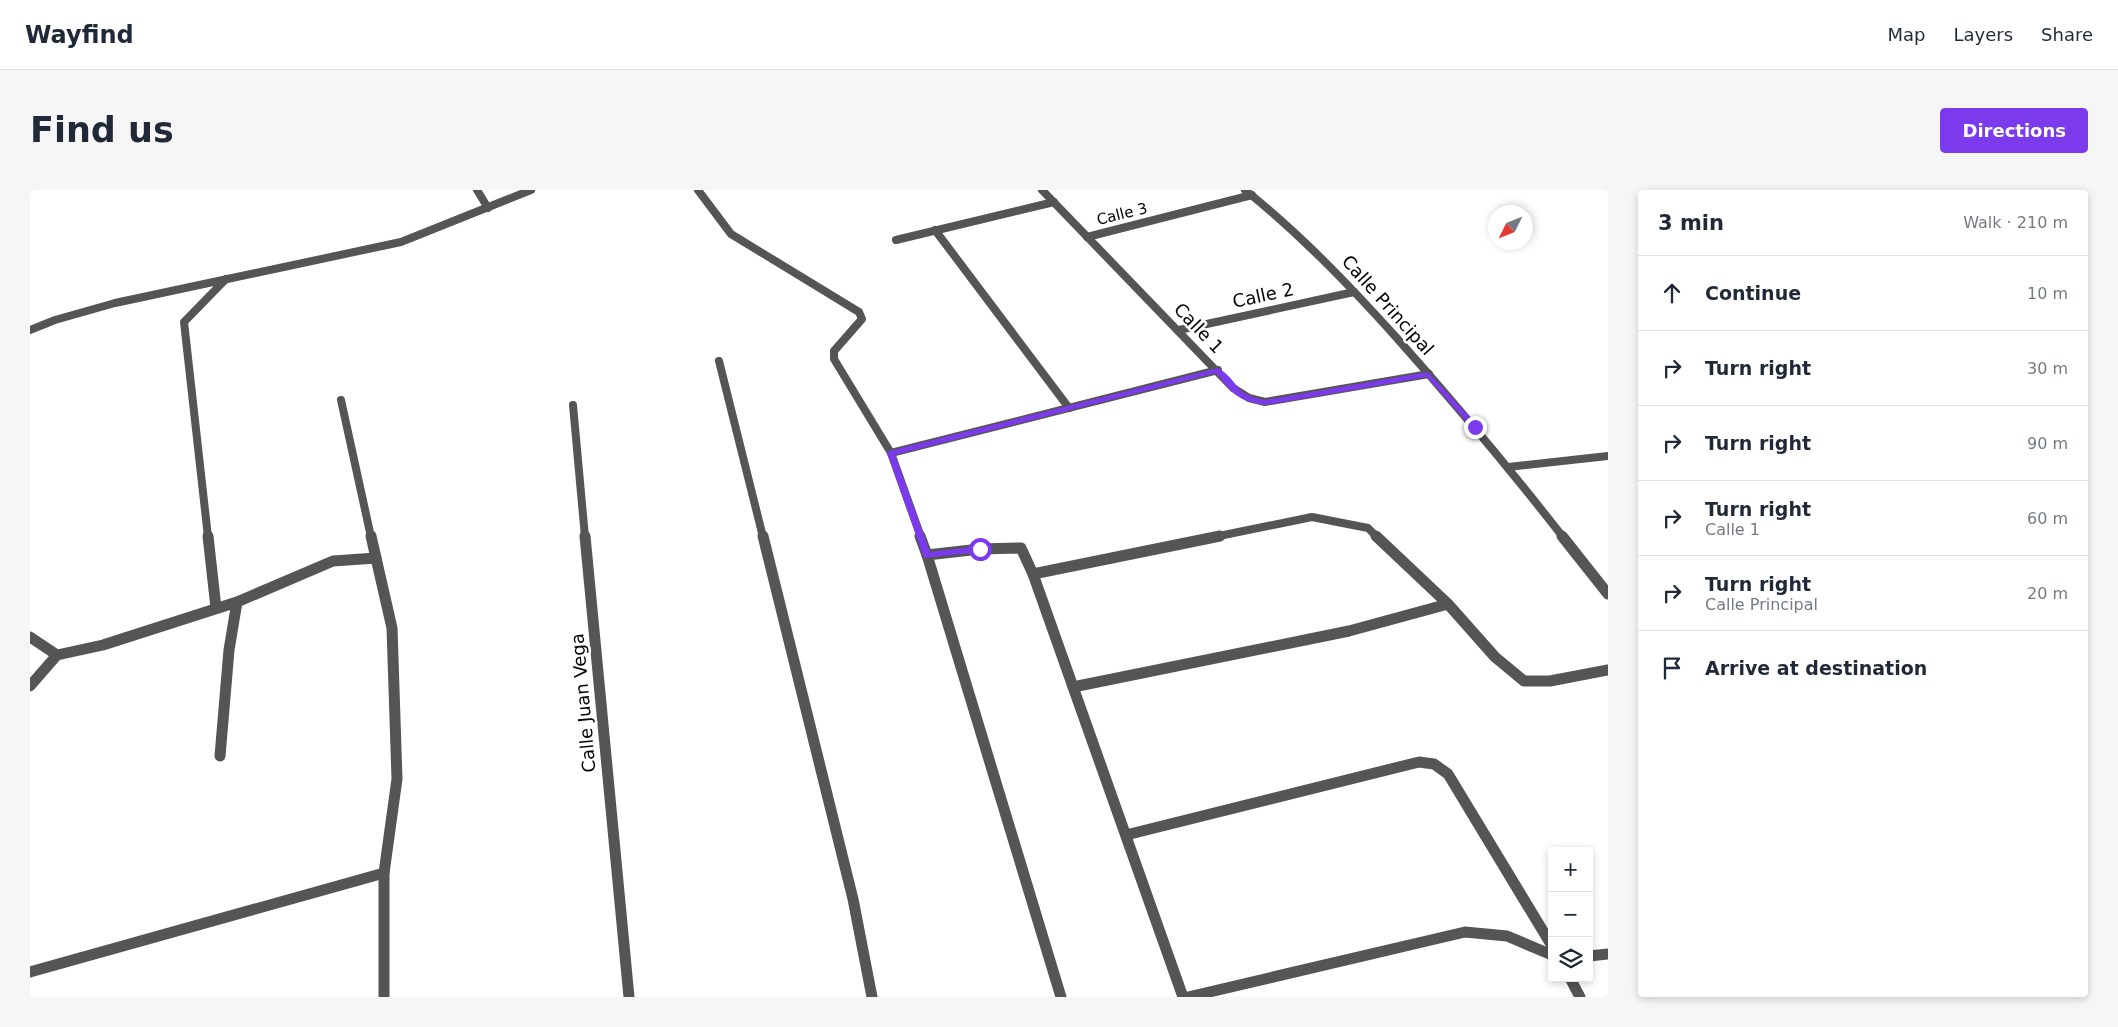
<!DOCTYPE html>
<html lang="en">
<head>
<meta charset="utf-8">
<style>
  :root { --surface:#fff; --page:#f6f6f7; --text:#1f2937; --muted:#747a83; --line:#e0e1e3; --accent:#7c3aed }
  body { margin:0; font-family:"DejaVu Sans",sans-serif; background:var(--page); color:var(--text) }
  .controls { position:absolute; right:15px; bottom:15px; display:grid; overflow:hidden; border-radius:5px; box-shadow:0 2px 8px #0003 }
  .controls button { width:45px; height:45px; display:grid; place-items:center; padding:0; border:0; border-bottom:1px solid var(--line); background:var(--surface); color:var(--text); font:25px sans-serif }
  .compass { position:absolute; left:1458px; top:15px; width:45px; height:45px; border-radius:50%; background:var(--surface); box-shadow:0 2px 8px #0003; rotate:227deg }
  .stop { position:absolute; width:15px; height:15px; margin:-11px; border:4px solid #7c3aed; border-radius:50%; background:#fff }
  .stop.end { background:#7c3aed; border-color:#fff; box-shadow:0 1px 5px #0008 }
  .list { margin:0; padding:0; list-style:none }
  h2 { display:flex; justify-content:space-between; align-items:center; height:65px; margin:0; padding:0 20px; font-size:21px }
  h2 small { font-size:16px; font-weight:400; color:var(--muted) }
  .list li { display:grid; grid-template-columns:32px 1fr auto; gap:15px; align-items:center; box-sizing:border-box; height:75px; padding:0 20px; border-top:1px solid var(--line) }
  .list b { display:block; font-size:19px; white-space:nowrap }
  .list p { margin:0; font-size:16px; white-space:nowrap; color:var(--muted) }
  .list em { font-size:16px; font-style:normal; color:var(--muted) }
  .icon { flex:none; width:28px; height:28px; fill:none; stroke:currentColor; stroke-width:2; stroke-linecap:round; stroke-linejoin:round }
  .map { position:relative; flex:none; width:1578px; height:807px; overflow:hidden; border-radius:5px }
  header { display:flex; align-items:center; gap:30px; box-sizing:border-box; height:70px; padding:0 25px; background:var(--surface); border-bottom:1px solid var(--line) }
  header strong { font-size:24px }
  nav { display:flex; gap:28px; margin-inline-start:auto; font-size:18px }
  .intro { display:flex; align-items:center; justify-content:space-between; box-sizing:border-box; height:120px; padding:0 30px }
  h1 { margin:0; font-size:35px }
  .button { padding:12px 22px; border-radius:5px; background:var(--accent); color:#fff; font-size:18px; font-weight:700 }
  main { display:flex; gap:30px; padding:0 30px }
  aside { flex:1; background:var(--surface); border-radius:5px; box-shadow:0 2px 8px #0003 }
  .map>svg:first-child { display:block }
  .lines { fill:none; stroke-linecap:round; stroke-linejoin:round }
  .lane-far1 { stroke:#555; stroke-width:8 }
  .lane { stroke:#555; stroke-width:11 }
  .street-far1 { stroke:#555; stroke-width:8 }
  .street { stroke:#555; stroke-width:11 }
  .route { fill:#7c3aed }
  .labels { text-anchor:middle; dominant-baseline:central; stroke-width:5; stroke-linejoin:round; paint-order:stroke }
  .far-street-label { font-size:15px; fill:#000; stroke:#fff }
  .street-label { font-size:18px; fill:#000; stroke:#fff }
</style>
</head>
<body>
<header>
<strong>Wayfind</strong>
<nav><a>Map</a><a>Layers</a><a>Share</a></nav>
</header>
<div class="intro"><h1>Find us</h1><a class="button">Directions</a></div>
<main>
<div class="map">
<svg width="1578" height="807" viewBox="0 0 1578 807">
  <rect width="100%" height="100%" fill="#fff"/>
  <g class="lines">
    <g class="lane-far1">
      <polyline points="447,0 458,18"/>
      <polyline points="178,347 154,132 196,89"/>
    </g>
    <g class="lane">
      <polyline points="178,346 186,418"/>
      <polyline points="0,496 27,465"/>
    </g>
    <g class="street-far1">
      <polyline points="668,0 701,44 829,122 832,129 804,161 804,169 861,263 891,347"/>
      <polyline points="1012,0 1203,198 1219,208 1235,212 1399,184"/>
      <path d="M 1215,0 C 1270,44 1318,94 1365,146 C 1423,211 1479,278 1533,347"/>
      <polyline points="905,40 1039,218"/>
      <polyline points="1057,47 1222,5"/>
      <polyline points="866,50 1024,12"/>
      <polyline points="0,140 25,130 85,113 371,52 501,0"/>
      <polyline points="1149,140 1324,102"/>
      <polyline points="689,171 733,347"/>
      <polyline points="311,210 341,347"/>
      <polyline points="543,215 555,347"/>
      <polyline points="861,263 1188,180"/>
      <polyline points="1478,277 1578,266"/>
      <polyline points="1184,347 1282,327 1338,338 1347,347"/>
    </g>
    <g class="street">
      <polyline points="341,346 346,368"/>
      <polyline points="555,346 599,807"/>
      <polyline points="733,346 823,709 842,807"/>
      <polyline points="890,346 897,365"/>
      <polyline points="1346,346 1418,414 1465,467 1494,491 1520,491 1578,480"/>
      <polyline points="1532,346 1578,404"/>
      <polyline points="1003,384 1190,346"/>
      <polyline points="0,447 27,465 73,455 207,412"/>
      <polyline points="1043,497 1319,441 1418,414"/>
      <polyline points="190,566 199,460 207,412 303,371 346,368 362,438 367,589 354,683 354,807"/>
      <polyline points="1096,645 1389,572 1404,574 1418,584 1522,756"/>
      <polyline points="1559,766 1578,764"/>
      <polyline points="0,782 354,683"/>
      <polyline points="1540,788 1550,807"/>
      <polyline points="1031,807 897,365 950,359 991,358 1003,384 1153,807"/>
      <polyline points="1158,807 1435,742 1477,746 1522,765"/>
    </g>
  </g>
  <path class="route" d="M 1188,178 C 1209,190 1202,204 1235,210 L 1398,182 L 1449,237 L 1445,240 L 1443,239 L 1397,187 L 1235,215 C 1208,211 1203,204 1186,183 L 865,265 L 900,362 L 950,356 L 954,359 L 950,362 L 894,368 L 857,263 L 859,261 Z"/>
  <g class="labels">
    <g class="far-street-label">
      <text transform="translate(1092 24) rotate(-14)">Calle 3</text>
    </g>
    <g class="street-label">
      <text transform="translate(1233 105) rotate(-12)">Calle 2</text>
      <text transform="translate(1358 115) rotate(48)">Calle Principal</text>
      <text transform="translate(1169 138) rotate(46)">Calle 1</text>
      <text transform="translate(553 513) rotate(-95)">Calle Juan Vega</text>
    </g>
  </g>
</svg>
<div class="controls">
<button>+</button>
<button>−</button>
<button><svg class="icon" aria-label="layers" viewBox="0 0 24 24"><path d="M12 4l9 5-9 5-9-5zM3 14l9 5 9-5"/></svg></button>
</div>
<svg class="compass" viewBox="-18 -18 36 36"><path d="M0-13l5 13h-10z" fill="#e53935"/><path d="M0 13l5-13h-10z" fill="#747a83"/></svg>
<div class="stop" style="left:950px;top:359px"></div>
<div class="stop end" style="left:1445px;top:237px"></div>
</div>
<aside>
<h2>3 min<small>Walk · 210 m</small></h2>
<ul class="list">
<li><svg class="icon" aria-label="ahead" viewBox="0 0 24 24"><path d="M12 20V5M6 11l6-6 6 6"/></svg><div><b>Continue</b></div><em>10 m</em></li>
<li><svg class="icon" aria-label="right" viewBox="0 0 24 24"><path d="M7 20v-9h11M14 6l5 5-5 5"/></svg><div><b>Turn right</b></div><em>30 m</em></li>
<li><svg class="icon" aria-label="right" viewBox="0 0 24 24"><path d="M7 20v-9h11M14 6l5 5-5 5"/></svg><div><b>Turn right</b></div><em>90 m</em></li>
<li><svg class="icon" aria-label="right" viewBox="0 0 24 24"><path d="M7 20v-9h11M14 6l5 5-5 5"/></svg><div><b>Turn right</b><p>Calle 1</p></div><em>60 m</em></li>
<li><svg class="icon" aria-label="right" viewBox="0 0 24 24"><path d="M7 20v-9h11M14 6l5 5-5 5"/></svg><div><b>Turn right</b><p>Calle Principal</p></div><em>20 m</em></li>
<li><svg class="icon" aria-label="arrive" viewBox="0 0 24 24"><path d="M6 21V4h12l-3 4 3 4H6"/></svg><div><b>Arrive at destination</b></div></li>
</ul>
</aside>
</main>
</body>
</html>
